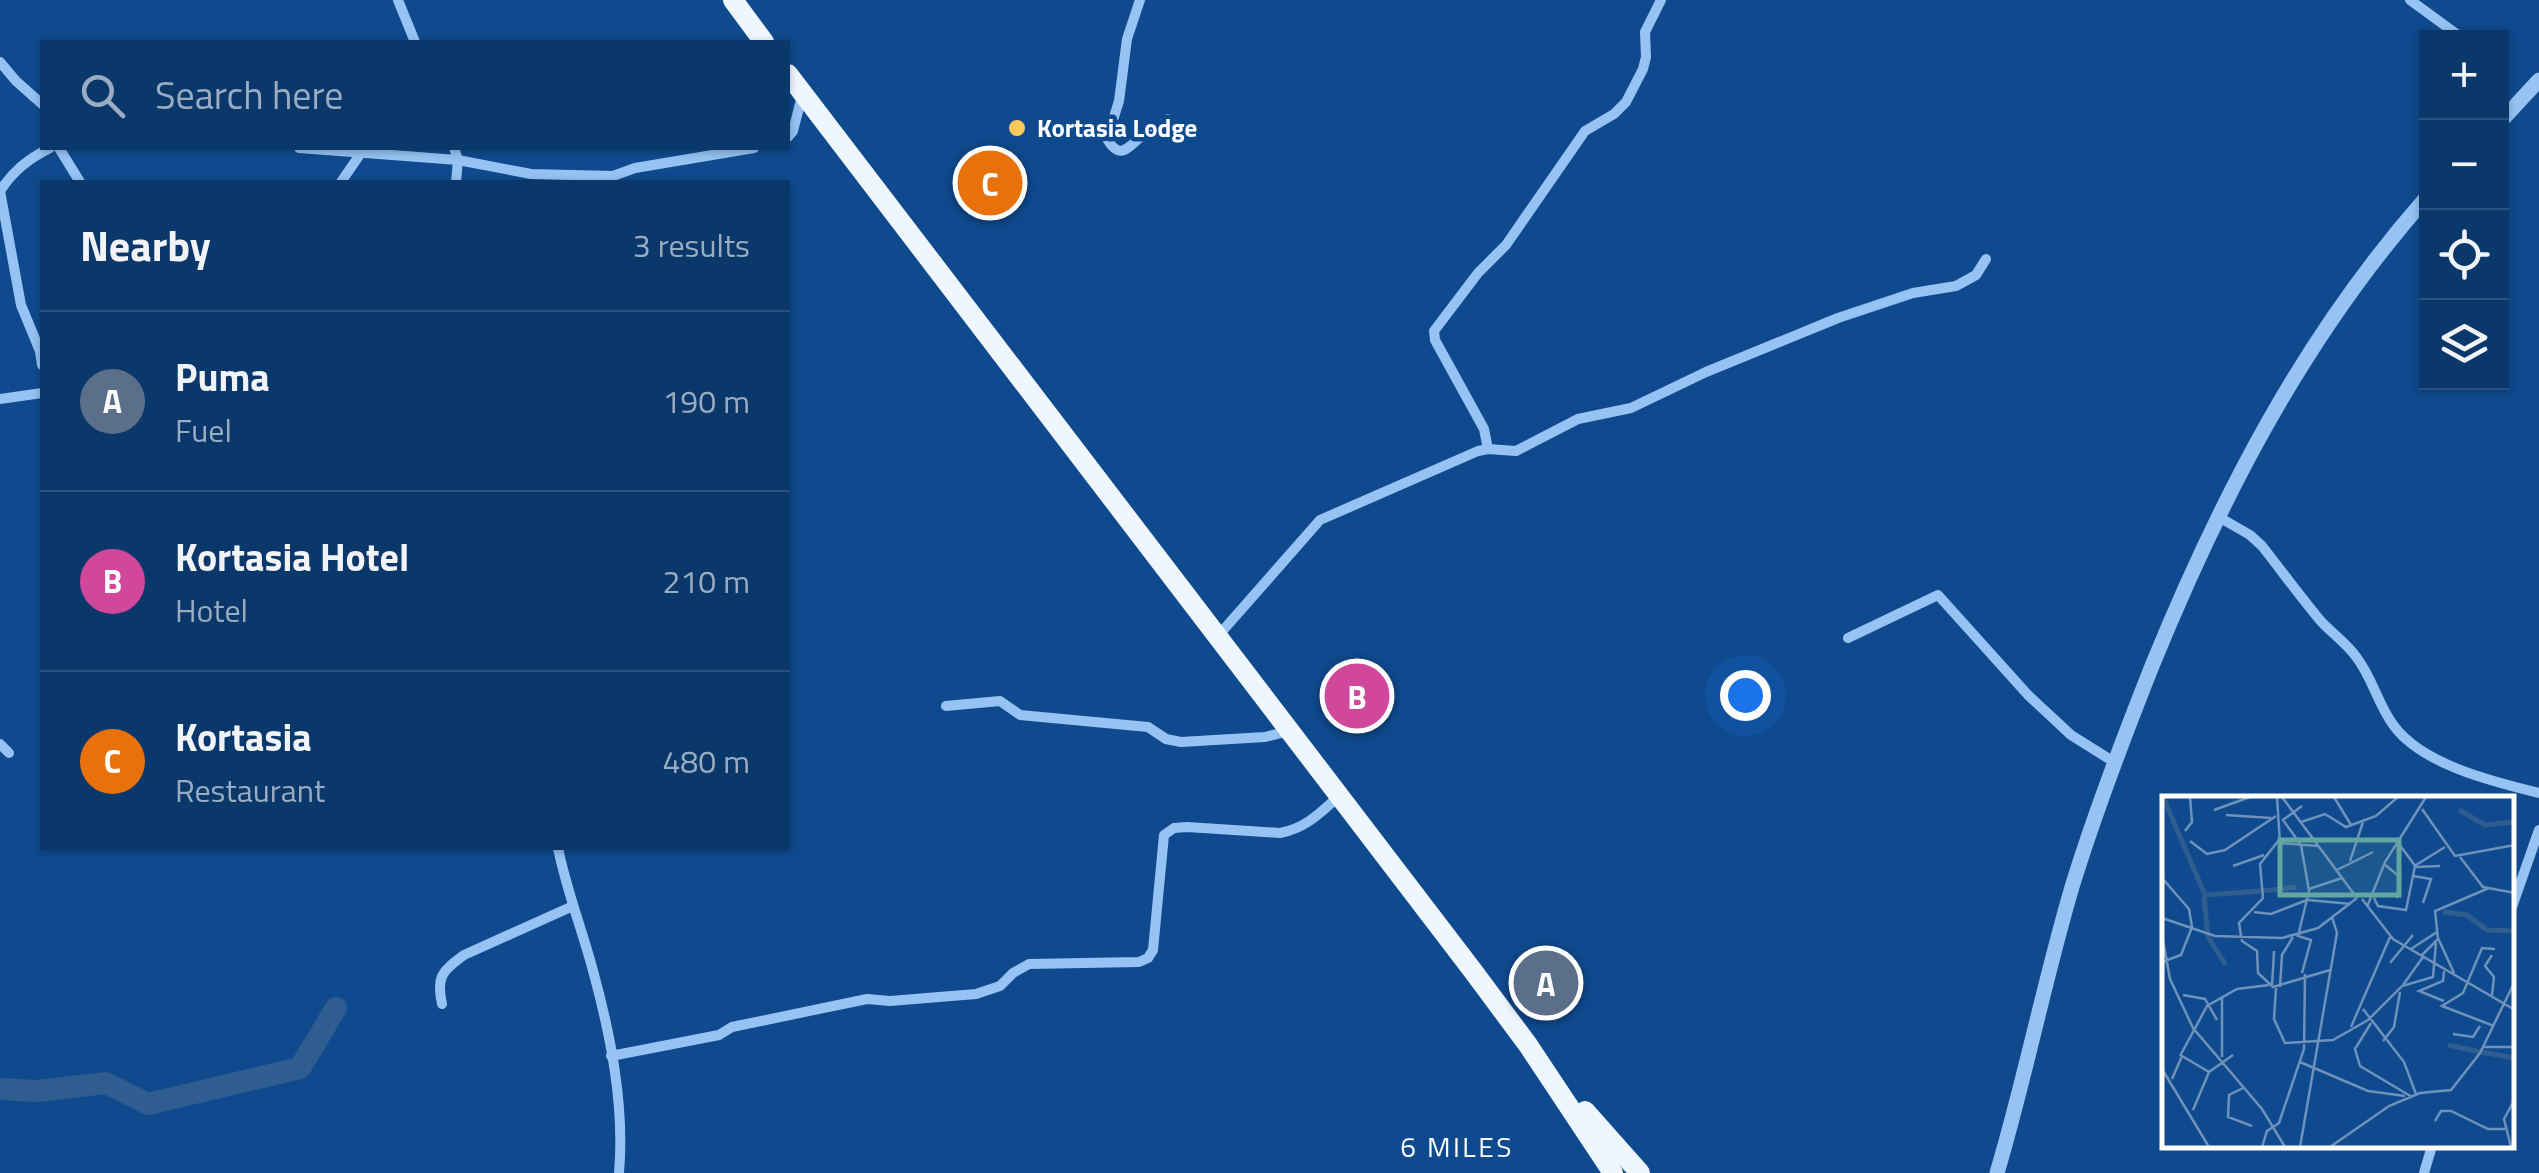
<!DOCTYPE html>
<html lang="en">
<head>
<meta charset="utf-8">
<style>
  :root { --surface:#0b386a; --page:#143f70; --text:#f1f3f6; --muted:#9aacc1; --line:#2b527e; --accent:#ffc958 }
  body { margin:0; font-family:"Titillium Web",sans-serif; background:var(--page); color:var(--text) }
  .controls { position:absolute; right:30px; top:30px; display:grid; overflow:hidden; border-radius:0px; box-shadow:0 2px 8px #0004 }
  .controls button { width:90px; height:90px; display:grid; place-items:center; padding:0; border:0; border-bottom:2px solid var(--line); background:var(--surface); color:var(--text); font:50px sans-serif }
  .you { position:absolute; left:1745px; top:695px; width:35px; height:35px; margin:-25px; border:8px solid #fff; border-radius:50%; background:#1a73e8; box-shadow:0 0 0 15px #1a73e833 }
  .badge { display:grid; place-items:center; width:65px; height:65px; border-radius:50%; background:var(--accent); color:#fff; font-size:32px; font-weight:700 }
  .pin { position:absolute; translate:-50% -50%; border:5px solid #fff; box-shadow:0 2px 10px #0006 }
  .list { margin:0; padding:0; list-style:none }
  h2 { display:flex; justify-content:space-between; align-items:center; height:130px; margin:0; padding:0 40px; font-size:42px }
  h2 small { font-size:32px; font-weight:400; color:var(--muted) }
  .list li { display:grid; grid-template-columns:65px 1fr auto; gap:30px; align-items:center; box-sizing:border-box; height:180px; padding:0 40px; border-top:2px solid var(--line) }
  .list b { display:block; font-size:38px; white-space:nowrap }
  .list p { margin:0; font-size:32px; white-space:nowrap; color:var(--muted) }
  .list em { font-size:32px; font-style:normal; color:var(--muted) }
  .icon { flex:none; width:55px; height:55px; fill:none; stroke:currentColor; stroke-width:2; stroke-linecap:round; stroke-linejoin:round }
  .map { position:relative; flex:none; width:2539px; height:1173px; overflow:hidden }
  .search { position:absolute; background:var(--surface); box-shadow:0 2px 8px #0004; left:40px; top:40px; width:750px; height:110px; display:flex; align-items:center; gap:25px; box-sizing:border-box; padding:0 35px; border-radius:0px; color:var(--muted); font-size:38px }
  .panel { position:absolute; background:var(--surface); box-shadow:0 2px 8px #0004; left:40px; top:180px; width:750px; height:670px; border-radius:0px }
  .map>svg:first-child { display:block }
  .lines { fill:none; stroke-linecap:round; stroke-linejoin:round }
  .river { stroke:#305d8f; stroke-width:22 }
  .minor { stroke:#96c3f3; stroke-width:10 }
  .tertiary { stroke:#96c3f3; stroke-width:15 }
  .trunk { stroke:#f0f6ff; stroke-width:20 }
  .poi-dot { fill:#ffc958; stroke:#0f4a8e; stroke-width:4 }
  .labels { text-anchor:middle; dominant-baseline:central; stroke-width:9; stroke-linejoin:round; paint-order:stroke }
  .poi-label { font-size:25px; font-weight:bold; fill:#fff; stroke:#0f4a8e; text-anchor:start }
  .neighbourhood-label { font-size:28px; letter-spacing:2.5px; fill:#fff; stroke:#0f4a8e }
  .inset-river { fill:none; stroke:#305d8f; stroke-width:5 }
  .inset-road { fill:none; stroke:#6f92bb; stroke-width:2.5 }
  .view { fill:#63a6a1; fill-opacity:0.15; stroke:#63a6a1; stroke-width:5 }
  .inset-edge { fill:none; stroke:#fff; stroke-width:5 }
</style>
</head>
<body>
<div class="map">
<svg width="2539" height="1173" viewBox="0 0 2539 1173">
  <rect width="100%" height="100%" fill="#0f4a8e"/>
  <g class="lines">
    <polyline class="river" points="0,1089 37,1091 106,1083 148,1104 300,1068 336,1008"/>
    <g class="minor">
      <polyline points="398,0 415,42"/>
      <path d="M 1140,0 L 1127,39 L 1119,101 L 1107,139 C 1123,166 1132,139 1147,133 C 1158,128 1161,130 1168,119"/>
      <polyline points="2410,0 2462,38"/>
      <polyline points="0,62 16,81 42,104"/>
      <polyline points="788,137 793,131 802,96"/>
      <polyline points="59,148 80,182"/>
      <polyline points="299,148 458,160 531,174 613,176 635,168 754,148"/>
      <polyline points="454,148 458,160 456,182"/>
      <polyline points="341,182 361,153"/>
      <polyline points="0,191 21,305 40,351 42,365"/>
      <path d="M 0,191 C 13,171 28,159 50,148"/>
      <polyline points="0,399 42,393"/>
      <polyline points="1488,449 1484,429 1435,340 1434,331 1478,273 1506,245 1585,131 1614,114 1626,102 1643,69 1646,57 1645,32 1661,0"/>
      <path d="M 2217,516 L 2250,535 L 2262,546 C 2281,570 2299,595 2319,619 C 2331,633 2347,643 2357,658 C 2373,679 2378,705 2394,726 C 2423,765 2494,782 2539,793"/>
      <polyline points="1218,636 1320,520 1478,451 1488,449 1516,451 1578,419 1631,408 1706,372 1838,318 1913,293 1956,286 1976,275 1986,259"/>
      <polyline points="1848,638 1938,595 2028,695 2071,735 2114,762"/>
      <polyline points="946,706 1000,701 1020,715 1148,727 1166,739 1181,742 1265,737 1289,731"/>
      <polyline points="0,744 9,753"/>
      <path d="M 558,848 C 566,888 581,927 592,967 C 610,1032 625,1105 619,1173"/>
      <polyline points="2512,907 2539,830"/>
      <path d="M 442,1004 C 436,977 442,971 464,955 L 573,906"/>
      <path d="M 611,1056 L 719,1035 L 732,1027 L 867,999 L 890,1001 L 976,994 L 1000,986 L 1013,973 L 1029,964 L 1139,962 L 1148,958 L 1153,950 L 1164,835 L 1174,828 L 1187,827 L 1280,833 C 1306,828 1320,813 1339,796"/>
      <polyline points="2424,1173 2432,1146"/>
    </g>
    <g class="tertiary">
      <polyline points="2502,120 2539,80"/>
      <path d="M 1997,1173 C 2025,1079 2044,982 2072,887 C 2095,812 2123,739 2152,666 C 2221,497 2304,336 2426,198"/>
    </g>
    <g class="trunk">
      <polyline points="733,0 764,42"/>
      <polyline points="788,74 1473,971 1528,1045 1613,1173"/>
      <polyline points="1585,1111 1640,1173"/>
    </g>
  </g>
  <circle class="poi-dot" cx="1017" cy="128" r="10"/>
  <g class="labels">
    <g class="poi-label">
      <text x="1037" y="128">Kortasia Lodge</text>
    </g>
    <g class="neighbourhood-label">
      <text x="1457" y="1146">6 MILES</text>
    </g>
  </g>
  <g transform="translate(2162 796)">
    <rect width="352" height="352" fill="#0f4a8e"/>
    <path class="inset-river" d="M 1,1 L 43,99 L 100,95M 297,14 L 323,29 L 353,26M 101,95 L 134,91M 42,101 L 46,141 L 64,169M 281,116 L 305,119 L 325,134 L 353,135M 286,249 L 318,256M 319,256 L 353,262"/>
    <path class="inset-road" d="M 115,1 L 118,47 L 156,50M 120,1 L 195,102M 172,1 L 189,29M 260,13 L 293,60 L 353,49M 52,14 L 88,1M 64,19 L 109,22M 139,26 L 163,18 L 184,31 L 214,20 L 236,1M 23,35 L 30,26 L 28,1M 117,44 L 98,68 L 101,102 L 77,127 L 80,145 L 95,155 L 96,177 L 111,191 L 168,174M 28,45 L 45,58 L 63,54 L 114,20M 237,48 L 254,71 L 278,70M 298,61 L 321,91 L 353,97M 188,65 L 201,26M 222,68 L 238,81 L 235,102M 254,69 L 283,51M 71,70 L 102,59M 175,74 L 211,56M 251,80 L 269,83 L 261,107M 0,82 L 27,113 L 30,131 L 19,159 L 0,166M 147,93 L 180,82M 212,102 L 216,110 L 244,114 L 253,70M 200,103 L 231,143 L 353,214M 146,104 L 189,108M 205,111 L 223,66 L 264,1M 92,116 L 109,118 L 145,104M 0,122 L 53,140 L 120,142 L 156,132 L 195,102M 0,139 L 8,183 L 31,232 L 100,313 L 123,351M 276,142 L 292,177M 249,153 L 275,136M 260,159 L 276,143 L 273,115 L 327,92M 330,159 L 323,170 L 332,181 L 330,199M 228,167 L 251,139M 140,177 L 149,144 L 136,140 L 147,95 L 139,49 L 121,24 L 140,10M 241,189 L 261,161M 110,190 L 112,155M 118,191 L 120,159 L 131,141M 114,192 L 112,223 L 123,247 L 171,244 L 206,224 L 240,190 L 271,181 L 274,147M 21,199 L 43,203 L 55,224M 60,202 L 60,261M 282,205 L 257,195 L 281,185 L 282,175M 201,213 L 242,266 L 254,298M 209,227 L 193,253 L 198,270 L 250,301M 332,230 L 280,210 L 301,197 L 320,152 L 333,153M 189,231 L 228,141M 291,238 L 311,241 L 318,230M 221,245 L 232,231 L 238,196M 321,251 L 353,251M 18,260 L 45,210 L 75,193 L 107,189M 138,266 L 206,295 L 243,300M 0,273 L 47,351M 10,283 L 20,260 L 47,276M 81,292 L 67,299 L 66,321 L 90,330M 31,314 L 47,276 L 71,259M 273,325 L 279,315 L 289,315 L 326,333 L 343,333M 100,351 L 105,335 L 117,327 L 142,253 L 143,178M 138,351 L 175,137 L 170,121M 168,351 L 227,310 L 258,297 L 289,294 L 318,257 L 353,185M 349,351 L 342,323 L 353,303"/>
    <path class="view" d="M 118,44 L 237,44 L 237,99 L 118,99 Z"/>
    <rect width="352" height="352" class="inset-edge"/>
  </g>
</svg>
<div class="controls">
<button>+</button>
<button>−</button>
<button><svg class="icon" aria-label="locate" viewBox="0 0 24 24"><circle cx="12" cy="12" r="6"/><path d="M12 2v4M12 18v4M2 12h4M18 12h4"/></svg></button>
<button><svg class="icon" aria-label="layers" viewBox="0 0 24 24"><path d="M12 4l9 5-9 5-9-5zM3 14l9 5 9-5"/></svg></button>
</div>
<div class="you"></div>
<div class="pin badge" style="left:1546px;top:983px;background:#5c6f8a">A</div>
<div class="pin badge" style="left:1357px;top:696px;background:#d1479c">B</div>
<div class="pin badge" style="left:990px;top:183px;background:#e8710a">C</div>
<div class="search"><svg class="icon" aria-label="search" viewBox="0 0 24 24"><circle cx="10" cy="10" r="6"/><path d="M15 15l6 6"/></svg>Search here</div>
<section class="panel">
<h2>Nearby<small>3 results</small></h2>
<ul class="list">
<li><span class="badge" style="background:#5c6f8a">A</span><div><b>Puma</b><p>Fuel</p></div><em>190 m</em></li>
<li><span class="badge" style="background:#d1479c">B</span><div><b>Kortasia Hotel</b><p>Hotel</p></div><em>210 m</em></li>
<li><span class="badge" style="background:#e8710a">C</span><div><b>Kortasia</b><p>Restaurant</p></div><em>480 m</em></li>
</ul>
</section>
</div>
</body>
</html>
